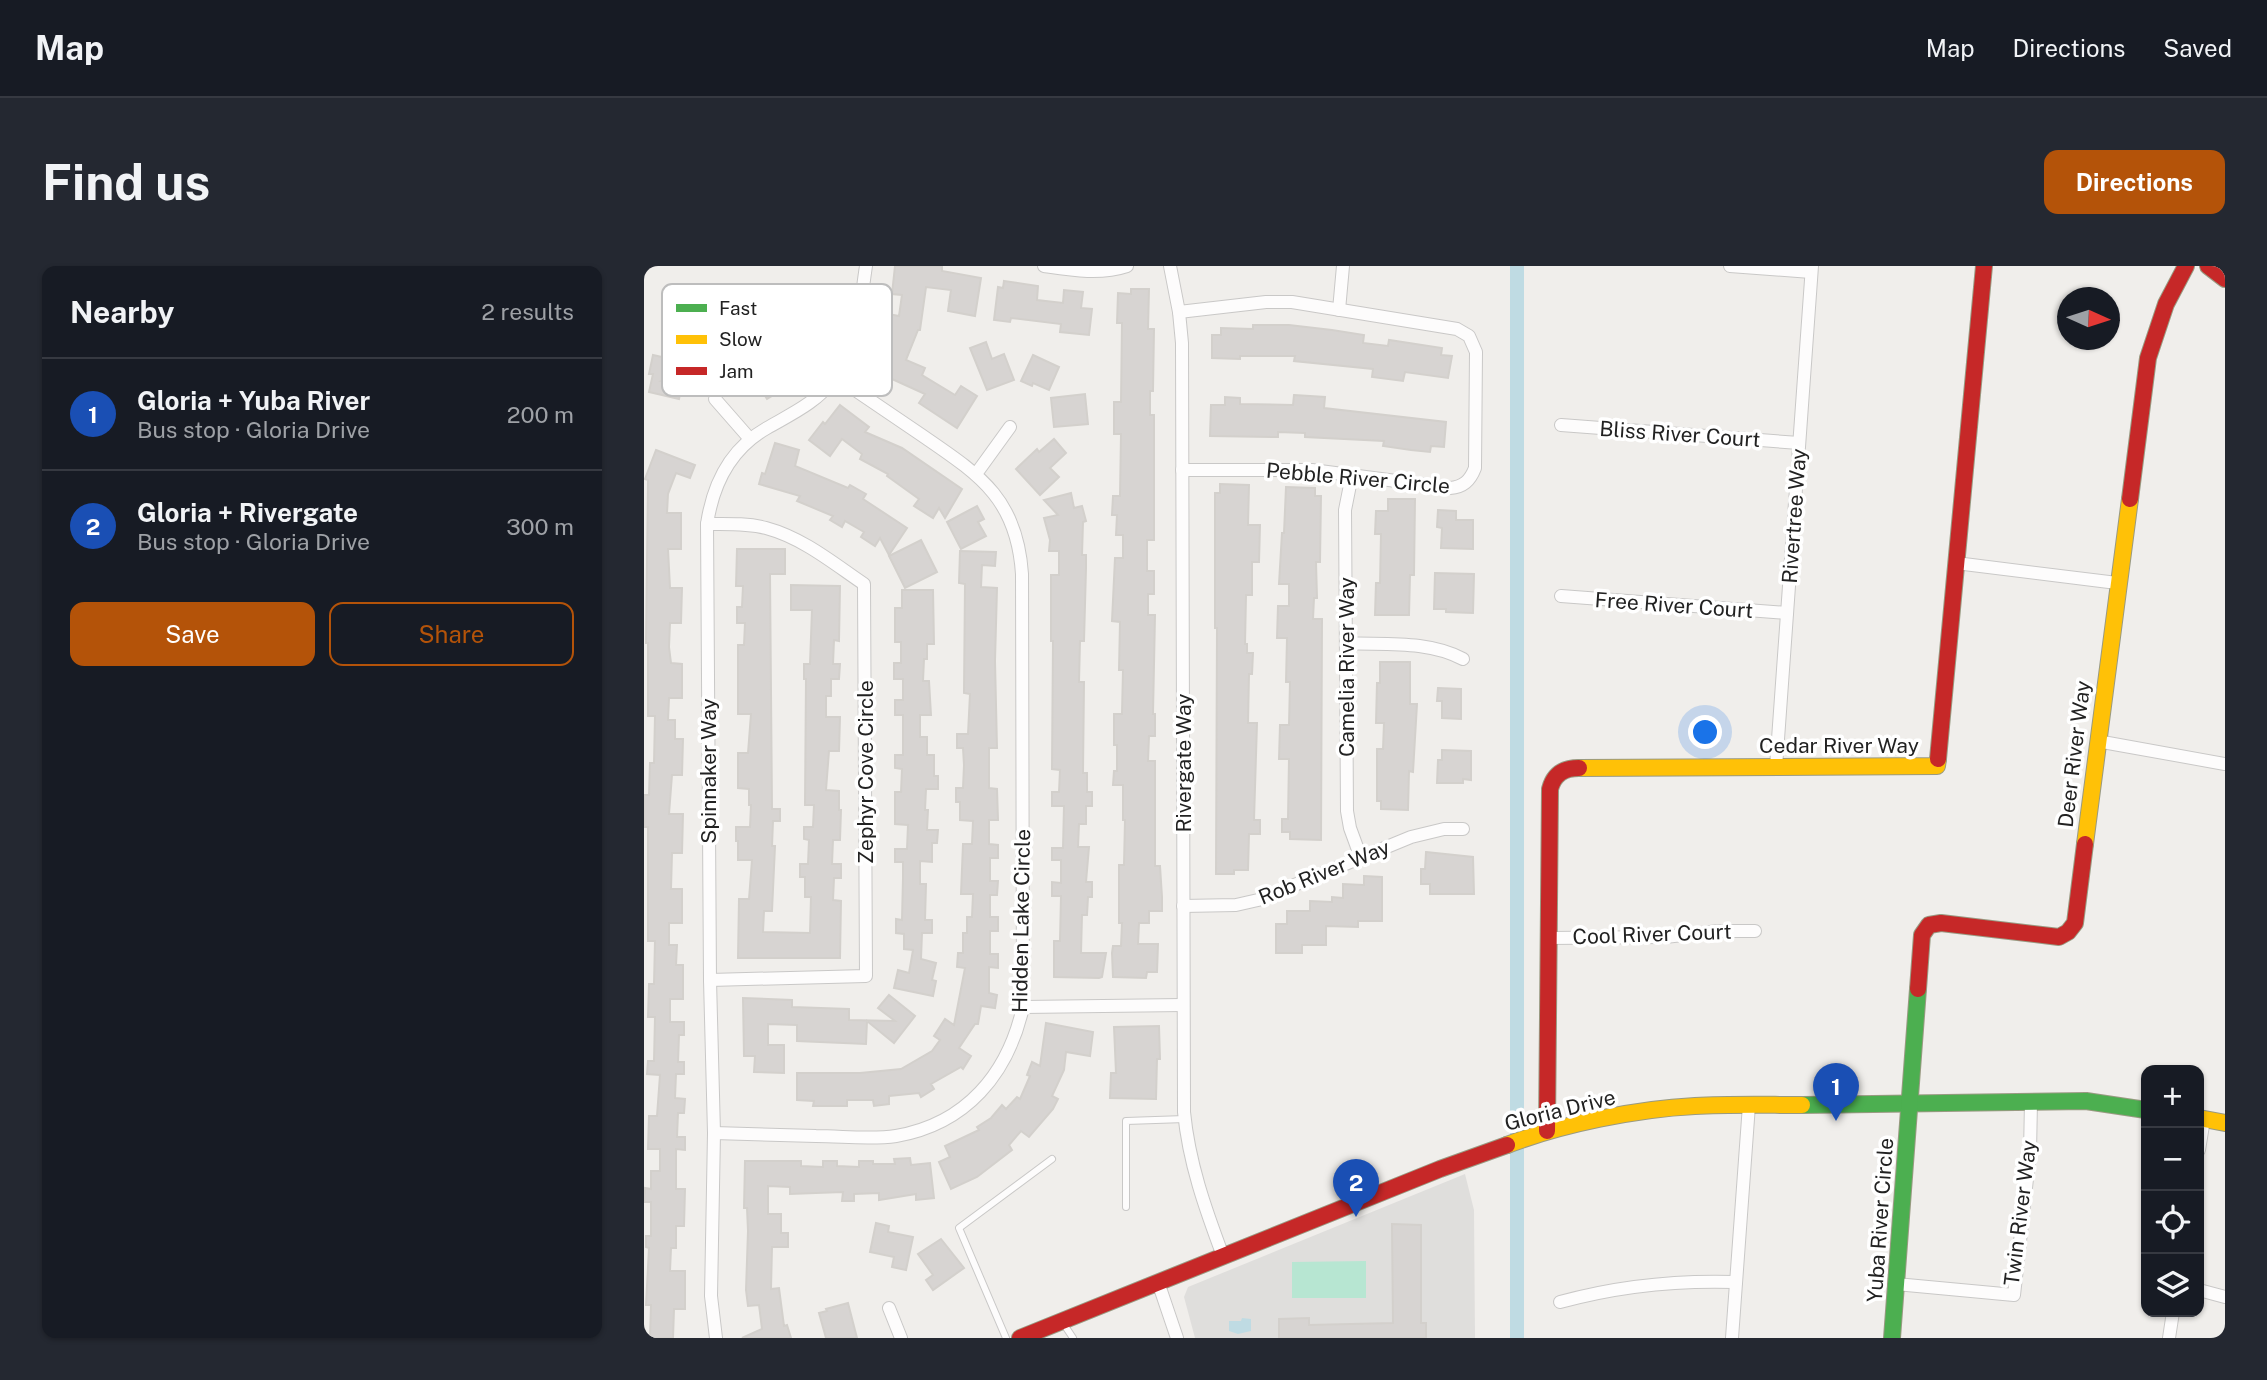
<!DOCTYPE html>
<html lang="en">
<head>
<meta charset="utf-8">
<style>
  :root { --surface:#171b24; --page:#242831; --text:#f1f3f6; --muted:#9ea1a6; --line:#363941; --accent:#b45309 }
  body { margin:0; font-family:"Public Sans",sans-serif; background:var(--page); color:var(--text) }
  .controls { position:absolute; right:21px; bottom:21px; display:grid; overflow:hidden; border-radius:14px; box-shadow:0 2px 5px #0004 }
  .controls button { width:63px; height:63px; display:grid; place-items:center; padding:0; border:0; border-bottom:2px solid var(--line); background:var(--surface); color:var(--text); font:35px sans-serif }
  .compass { position:absolute; left:1413px; top:21px; width:63px; height:63px; border-radius:50%; background:var(--surface); box-shadow:0 2px 5px #0004; rotate:93deg }
  .you { position:absolute; left:1062px; top:467px; width:24px; height:24px; margin:-18px; border:5px solid #fff; border-radius:50%; background:#1a73e8; box-shadow:0 0 0 10px #1a73e833 }
  .badge { display:grid; place-items:center; width:46px; height:46px; border-radius:50%; background:var(--accent); color:#fff; font-size:23px; font-weight:700 }
  .pin { position:absolute; translate:-50% -58px; filter:drop-shadow(0 2px 4px #0008) }
  .pin::after { content:''; position:absolute; top:37px; width:24px; height:21px; background:inherit; clip-path:polygon(0 0,100% 0,50% 100%) }
  .list { margin:0; padding:0; list-style:none }
  h2 { display:flex; justify-content:space-between; align-items:center; height:91px; margin:0; padding:0 28px; font-size:30px }
  h2 small { font-size:23px; font-weight:400; color:var(--muted) }
  .list li { display:grid; grid-template-columns:46px 1fr auto; gap:21px; align-items:center; box-sizing:border-box; height:112px; padding:0 28px; border-top:2px solid var(--line) }
  .list b { display:block; font-size:26px; white-space:nowrap }
  .list p { margin:0; font-size:23px; white-space:nowrap; color:var(--muted) }
  .list em { font-size:23px; font-style:normal; color:var(--muted) }
  .actions { display:flex; gap:14px; padding:21px 28px }
  .actions a { flex:1; padding:16px 0; border:2px solid var(--accent); border-radius:14px; text-align:center; font-size:24px; color:var(--accent) }
  .actions .main { background:var(--accent); color:#fff }
  .icon { flex:none; width:38px; height:38px; fill:none; stroke:currentColor; stroke-width:2; stroke-linecap:round; stroke-linejoin:round }
  .map { position:relative; flex:none; width:1581px; height:1072px; overflow:hidden; border-radius:14px }
  header { display:flex; align-items:center; gap:42px; box-sizing:border-box; height:98px; padding:0 35px; background:var(--surface); border-bottom:2px solid var(--line) }
  header strong { font-size:33px }
  nav { display:flex; gap:38px; margin-inline-start:auto; font-size:24px }
  .intro { display:flex; align-items:center; justify-content:space-between; box-sizing:border-box; height:168px; padding:0 42px }
  h1 { margin:0; font-size:49px }
  .button { padding:18px 32px; border-radius:14px; background:var(--accent); color:#fff; font-size:24px; font-weight:700 }
  main { display:flex; gap:42px; padding:0 42px }
  aside { flex:1; background:var(--surface); border-radius:14px; box-shadow:0 2px 5px #0004 }
  .map>svg:first-child { display:block }
  .residential { fill:#dfdedc }
  .pitch { fill:#b7e6d2 }
  .water { fill:#bfdbe3 }
  .lines { fill:none; stroke-linecap:round; stroke-linejoin:round }
  .canal { stroke:#bfdbe3; stroke-width:14 }
  .building { fill:#d7d4d2; stroke:#d3d0cc; stroke-width:2 }
  .lane-casing { stroke:#c9c8c7; stroke-width:8 }
  .street-casing { stroke:#c9c8c7; stroke-width:14 }
  .fast-casing { stroke:#999a82; stroke-width:18 }
  .slow-casing { stroke:#999a82; stroke-width:18 }
  .jam-casing { stroke:#999a82; stroke-width:18 }
  .lane { stroke:#fdfcfc; stroke-width:6 }
  .street { stroke:#fdfcfc; stroke-width:12 }
  .fast { stroke:#4caf50; stroke-width:16 }
  .slow { stroke:#ffc107; stroke-width:16 }
  .jam { stroke:#c62828; stroke-width:16 }
  .labels { text-anchor:middle; dominant-baseline:central; stroke-width:7; stroke-linejoin:round; paint-order:stroke }
  .street-label { font-size:21px; fill:#222; stroke:#fff }
  .key { fill:#fff; stroke:#bdbdbd; stroke-width:2 }
  .key-label { font-size:19px; fill:#222 }
</style>
</head>
<body>
<header>
<strong>Map</strong>
<nav><a>Map</a><a>Directions</a><a>Saved</a></nav>
</header>
<div class="intro"><h1>Find us</h1><a class="button">Directions</a></div>
<main>
<aside>
<h2>Nearby<small>2 results</small></h2>
<ul class="list">
<li><span class="badge" style="background:#1a4fb4">1</span><div><b>Gloria + Yuba River</b><p>Bus stop · Gloria Drive</p></div><em>200 m</em></li>
<li><span class="badge" style="background:#1a4fb4">2</span><div><b>Gloria + Rivergate</b><p>Bus stop · Gloria Drive</p></div><em>300 m</em></li>
</ul>
<div class="actions"><a class="main">Save</a><a>Share</a></div>
</aside>
<div class="map">
<svg width="1581" height="1072" viewBox="0 0 1581 1072">
  <rect width="100%" height="100%" fill="#f0eeeb"/>
  <polygon class="residential" points="821,908 830,944 831,1072 551,1072 540,1031 544,1021"/>
  <polygon class="pitch" points="722,995 722,1032 648,1032 648,996"/>
  <polygon class="water" points="598,1052 607,1053 607,1065 594,1068 585,1065 585,1055 597,1055"/>
  <g class="lines">
    <polyline class="canal" points="873,1072 873,0"/>
  </g>
  <g class="building">
    <polygon points="251,0 298,0 298,5 337,12 331,50 304,45 307,24 282,21 276,64 274,64 262,94 281,102 278,109 311,129 317,120 333,130 313,162 275,137 281,128 228,104 245,64 242,63 244,48 255,50 258,29 248,28"/>
    <polygon points="360,15 394,20 393,34 419,37 420,24 439,26 437,42 448,43 445,69 416,66 417,58 367,52 366,56 350,54 354,21 359,22"/>
    <polygon points="487,23 505,23 504,63 510,63 509,125 506,125 506,149 510,149 510,274 503,274 503,305 510,305 510,328 504,328 504,349 511,349 509,448 511,448 511,470 505,470 504,495 511,495 511,600 516,600 518,631 518,645 505,645 505,657 495,657 494,678 514,678 513,706 503,706 502,712 469,711 468,687 469,680 477,680 478,657 475,657 475,599 480,599 481,554 479,554 479,519 469,519 470,505 473,505 473,479 470,479 470,448 478,448 479,404 475,404 476,356 468,355 471,292 479,292 479,269 472,269 473,249 468,249 469,230 476,230 477,168 470,168 470,136 477,136 478,57 473,57 474,27 487,28"/>
    <polygon points="58,51 70,75 56,82 61,93 17,115 38,119 35,133 5,126 9,108 5,108 9,89 44,97 29,66"/>
    <polygon points="609,59 645,59 688,64 720,69 719,77 744,80 745,74 798,82 797,89 808,90 804,112 761,106 759,115 728,111 729,103 650,95 651,90 596,90 596,93 568,92 568,69 577,69 577,62 609,63"/>
    <polygon points="342,76 348,93 360,88 370,114 343,124 326,82"/>
    <polygon points="152,86 165,108 123,133 104,102 125,89 131,99"/>
    <polygon points="389,89 415,101 405,124 389,117 388,120 377,115"/>
    <polygon points="441,128 444,158 410,161 407,132"/>
    <polygon points="650,129 681,131 680,142 802,156 800,181 787,180 786,186 767,184 739,180 740,175 661,171 661,167 634,166 634,171 566,170 567,139 581,139 581,131 596,132 596,138 649,139"/>
    <polygon points="196,139 225,161 221,166 258,182 318,223 301,252 295,242 289,252 270,240 275,233 243,210 244,208 216,193 218,188 198,173 186,190 165,174 179,156 181,158"/>
    <polygon points="410,173 422,187 406,202 415,211 396,229 372,203 393,183 395,186"/>
    <polygon points="131,177 155,184 151,200 204,222 206,219 222,228 219,233 263,262 245,289 236,272 231,280 217,271 220,266 201,255 198,261 186,254 189,250 153,235 156,230 115,218 118,207 121,208"/>
    <polygon points="12,184 51,199 46,212 32,207 24,228 23,247 37,247 37,283 24,283 26,322 38,322 37,357 26,357 25,381 27,397 38,398 38,432 25,432 24,454 31,454 31,473 39,473 38,509 28,509 25,548 39,548 38,587 28,587 27,623 38,623 38,657 25,657 25,679 33,679 32,699 39,699 39,733 26,733 26,756 40,756 40,769 35,769 34,796 40,796 40,808 32,808 31,832 41,833 40,847 34,847 33,871 41,871 41,884 32,883 32,923 41,923 40,960 32,960 32,982 27,982 26,1005 41,1005 41,1043 30,1043 29,1072 6,1072 7,1039 2,1039 5,982 2,981 2,970 7,970 7,936 0,936 1,922 7,923 7,905 16,905 16,883 4,883 5,850 13,850 16,809 3,808 4,795 10,795 11,751 4,751 5,718 10,718 11,675 4,675 4,561 0,561 0,529 5,529 6,497 10,497 11,450 4,450 4,377 2,377 4,214 1,213"/>
    <polygon points="576,218 605,219 604,259 616,259 615,296 608,296 608,329 602,329 601,378 603,378 603,387 609,387 608,408 605,408 604,457 613,457 610,554 616,554 616,568 605,568 604,604 590,604 590,608 572,608 573,362 571,362 571,227 576,227"/>
    <polygon points="642,221 671,222 671,230 677,230 676,296 672,296 673,332 670,332 669,353 678,353 677,574 646,573 646,566 638,566 638,553 644,553 645,493 635,493 636,459 645,459 646,416 642,416 643,372 633,372 634,340 645,340 645,318 635,318 638,267 640,267"/>
    <polygon points="427,227 430,242 438,240 442,255 439,256 438,289 442,289 442,302 440,375 436,375 435,416 440,416 439,507 443,507 443,526 448,526 448,540 442,540 442,558 435,558 434,581 445,581 442,616 448,616 448,631 444,631 443,649 438,649 437,687 462,687 458,711 455,712 410,711 410,675 416,675 417,630 408,630 408,616 417,617 417,594 408,594 408,582 419,582 420,540 408,540 408,526 415,526 416,504 408,503 409,375 407,375 407,309 415,309 415,285 405,285 406,274 400,252 414,249 400,234"/>
    <polygon points="744,233 771,233 770,309 766,309 765,349 731,349 732,317 736,317 737,268 731,268 732,245 744,245"/>
    <polygon points="333,240 340,253 334,256 342,270 317,283 303,256"/>
    <polygon points="794,244 812,245 812,254 829,254 829,283 797,282 798,262 793,261"/>
    <polygon points="277,274 293,306 261,322 245,290"/>
    <polygon points="93,283 141,283 141,308 126,308 128,543 136,543 136,555 129,555 128,580 131,580 128,645 120,645 119,666 166,667 167,631 161,631 161,611 156,611 156,598 164,598 165,574 160,573 160,561 169,561 170,539 161,539 162,413 160,413 160,398 166,398 168,344 147,344 147,319 196,320 195,375 190,374 189,398 196,398 195,413 187,413 187,430 182,430 182,451 196,451 195,485 185,485 182,524 195,525 195,544 197,544 196,574 189,574 188,598 197,598 197,612 190,612 189,634 197,635 196,692 94,692 95,633 105,633 108,594 94,594 94,575 92,575 92,561 106,561 107,539 105,539 105,523 94,522 94,487 104,487 107,448 94,448 94,379 100,379 101,357 93,357 93,341 98,341 99,320 92,320"/>
    <polygon points="316,285 352,286 351,300 338,299 337,321 353,322 351,395 353,482 345,482 345,522 353,523 354,554 345,554 345,578 354,579 354,592 346,592 346,615 354,615 353,629 346,629 346,651 354,651 354,665 346,665 346,688 354,688 354,702 345,701 345,727 353,729 351,742 337,740 334,758 331,758 315,782 327,790 319,803 317,801 287,818 290,823 277,831 275,827 245,830 245,838 230,840 229,834 203,834 203,840 169,840 170,835 153,834 153,807 216,807 257,803 288,785 296,774 290,770 301,753 310,759 321,702 313,701 314,687 319,687 319,667 323,667 323,651 328,651 329,628 317,628 319,578 328,578 329,555 316,554 316,536 312,536 312,522 319,522 320,499 319,482 313,482 313,468 324,468 326,428 320,427 321,318 315,317"/>
    <polygon points="791,307 830,308 829,347 802,346 802,343 790,343"/>
    <polygon points="258,324 289,324 290,378 283,378 283,393 280,393 279,415 285,415 287,449 276,449 276,471 283,471 283,489 290,489 290,510 294,510 294,523 282,523 281,544 284,544 283,564 294,564 293,577 288,577 288,596 276,595 276,618 282,618 281,654 288,654 288,667 278,667 277,693 292,697 288,714 292,715 289,730 250,722 254,704 265,707 269,684 260,683 260,668 252,667 252,653 258,654 259,612 259,596 251,596 251,583 263,583 264,559 251,558 251,526 257,526 258,503 251,502 251,489 259,489 259,449 251,449 251,434 259,434 259,413 250,413 250,397 257,397 257,376 251,376 251,342 258,342"/>
    <polygon points="736,396 766,396 766,438 773,438 769,506 765,505 764,544 737,543 737,535 733,535 733,483 739,483 740,457 732,457 733,417 736,417"/>
    <polygon points="794,422 817,423 817,453 798,452 798,435 793,435"/>
    <polygon points="798,484 827,485 827,514 819,513 819,517 793,517 794,494 798,494"/>
    <polygon points="782,586 829,591 830,628 786,628 786,618 777,618 777,603 781,603"/>
    <polygon points="720,610 738,611 738,655 714,655 714,661 682,660 682,679 658,679 658,687 632,687 632,658 643,658 643,645 666,645 666,635 688,636 688,631 699,632 699,618 720,619"/>
    <polygon points="245,729 271,750 250,777 223,755 222,778 153,775 153,759 124,758 124,779 140,779 140,807 110,806 111,790 100,790 99,732 148,734 148,741 205,743 205,754 251,755 234,742"/>
    <polygon points="402,757 449,766 446,790 422,786 420,804 408,830 414,833 409,843 385,871 377,865 365,879 368,884 333,911 307,923 295,896 306,891 301,880 335,864 333,861 347,852 358,839 362,843 373,831 376,833 386,810 383,809 388,796 396,800"/>
    <polygon points="515,760 516,793 513,793 512,833 466,832 467,807 472,807 470,761"/>
    <polygon points="266,892 267,899 286,897 290,932 272,934 272,928 235,934 235,927 210,928 210,935 198,935 199,926 146,928 146,921 124,920 124,948 137,948 137,967 144,967 144,981 128,981 127,1023 135,1022 140,1060 143,1059 147,1072 98,1072 118,1063 115,1039 104,1040 102,1024 104,965 103,942 100,942 101,895 157,895 157,900 179,901 179,895 193,895 193,900 215,901 215,895 229,895 229,898 251,898 250,893"/>
    <polygon points="232,957 245,960 244,966 269,971 262,1004 248,1001 250,991 226,986"/>
    <polygon points="748,958 777,959 777,1057 782,1057 782,1072 635,1072 635,1053 665,1052 665,1059 749,1057"/>
    <polygon points="297,973 320,1002 289,1024 282,1014 289,1009 274,988"/>
    <polygon points="204,1037 213,1072 182,1072 175,1047 183,1045 182,1043"/>
  </g>
  <g class="lines">
    <defs>
      <g id="lane">
        <polyline points="482,941 482,855 541,853"/>
        <polyline points="419,1057 429,1072"/>
        <polyline points="362,1072 315,962 408,893"/>
      </g>
      <g id="street">
        <path d="M 400,0 C 427,4 456,9 483,0"/>
        <path d="M 526,0 L 535,46 L 538,77 L 540,846 C 545,897 561,942 579,990"/>
        <polyline points="1086,0 1167,6"/>
        <polyline points="695,44 699,0"/>
        <path d="M 535,46 L 622,36 L 648,36 L 813,63 L 825,70 L 832,86 L 831,202 C 826,215 819,221 806,222 L 668,204 L 538,204"/>
        <polyline points="71,133 106,173"/>
        <polyline points="917,159 1155,177"/>
        <polyline points="332,208 366,161"/>
        <polyline points="708,209 701,244 703,545 706,562 717,592"/>
        <path d="M 63,258 C 82,258 103,257 122,262 C 159,272 189,297 220,318 L 222,710 L 66,714"/>
        <polyline points="1312,297 1473,317"/>
        <polyline points="917,330 1143,347"/>
        <path d="M 702,377 C 740,379 784,374 819,393"/>
        <polyline points="1453,475 1581,498"/>
        <polyline points="1132,501 1168,0"/>
        <polyline points="539,640 592,639 614,634 767,571 800,563 819,563"/>
        <polyline points="904,672 1021,671 1075,665 1111,665"/>
        <polyline points="379,741 539,739"/>
        <path d="M 70,867 C 104,868 138,869 172,870 C 198,870 226,874 252,870 C 322,858 364,808 379,741 L 378,308 C 373,231 334,208 276,168 C 248,149 220,130 192,111"/>
        <polyline points="1555,884 1560,853"/>
        <polyline points="514,1016 533,1072"/>
        <polyline points="1252,1018 1370,1029 1386,886 1387,836"/>
        <polyline points="1555,1024 1581,1031"/>
        <path d="M 916,1036 C 974,1020 1031,1014 1092,1016"/>
        <polyline points="245,1042 257,1072"/>
        <path d="M 72,1072 L 67,1030 L 70,867 L 66,714 L 63,258 C 69,218 86,183 123,162 C 149,147 172,137 191,112 C 215,80 216,38 222,0"/>
        <polyline points="1088,1072 1105,839"/>
        <polyline points="1525,1072 1529,1046"/>
      </g>
      <g id="fast">
        <polyline points="1158,839 1442,835 1502,844"/>
        <polyline points="1248,1072 1274,723"/>
      </g>
      <g id="slow">
        <polyline points="935,502 1293,500 1294,493"/>
        <polyline points="1441,578 1486,233"/>
        <polyline points="1555,852 1581,857"/>
        <path d="M 863,879 C 918,858 992,843 1051,840 C 1086,838 1122,839 1158,839"/>
      </g>
      <g id="jam">
        <polyline points="1564,0 1581,13"/>
        <polyline points="1486,233 1504,92 1522,38 1542,0"/>
        <polyline points="1294,493 1340,0"/>
        <polyline points="1274,723 1278,669 1285,659 1297,657 1415,671 1424,666 1431,657 1441,578"/>
        <path d="M 903,865 L 906,523 C 910,508 920,502 935,502"/>
        <polyline points="376,1072 796,903 863,879"/>
      </g>
    </defs>
    <use href="#lane" class="lane-casing"/>
    <use href="#street" class="street-casing"/>
    <use href="#fast" class="fast-casing"/>
    <use href="#slow" class="slow-casing"/>
    <use href="#jam" class="jam-casing"/>
    <use href="#lane" class="lane"/>
    <use href="#street" class="street"/>
    <use href="#fast" class="fast"/>
    <use href="#slow" class="slow"/>
    <use href="#jam" class="jam"/>
  </g>
  <g class="labels">
    <g class="street-label">
      <text transform="translate(1036 168) rotate(4)">Bliss River Court</text>
      <text transform="translate(714 212) rotate(5)">Pebble River Circle</text>
      <text transform="translate(1150 250) rotate(-86)">Rivertree Way</text>
      <text transform="translate(1030 339) rotate(4)">Free River Court</text>
      <text transform="translate(702 401) rotate(-90)">Camelia River Way</text>
      <text x="1195" y="479">Cedar River Way</text>
      <text transform="translate(1430 488) rotate(-83)">Deer River Way</text>
      <text transform="translate(539 497) rotate(-90)">Rivergate Way</text>
      <text transform="translate(64 505) rotate(-90)">Spinnaker Way</text>
      <text transform="translate(221 506) rotate(-90)">Zephyr Cove Circle</text>
      <text transform="translate(680 606) rotate(-22)">Rob River Way</text>
      <text transform="translate(377 655) rotate(-89)">Hidden Lake Circle</text>
      <text transform="translate(1008 668) rotate(-2)">Cool River Court</text>
      <text transform="translate(916 844) rotate(-14)">Gloria Drive</text>
      <text transform="translate(1376 947) rotate(-83)">Twin River Way</text>
      <text transform="translate(1236 954) rotate(-86)">Yuba River Circle</text>
    </g>
  </g>
  <rect x="18" y="18" width="230" height="112" rx="10" class="key"/>
  <rect x="32" y="38" width="31" height="8" fill="#4caf50"/>
  <rect x="32" y="69" width="31" height="9" fill="#ffc107"/>
  <rect x="32" y="101" width="31" height="8" fill="#c62828"/>
  <g class="key-label">
    <text x="75" y="49">Fast</text>
    <text x="75" y="80">Slow</text>
    <text x="75" y="112">Jam</text>
  </g>
</svg>
<div class="controls">
<button>+</button>
<button>−</button>
<button><svg class="icon" aria-label="locate" viewBox="0 0 24 24"><circle cx="12" cy="12" r="6"/><path d="M12 2v4M12 18v4M2 12h4M18 12h4"/></svg></button>
<button><svg class="icon" aria-label="layers" viewBox="0 0 24 24"><path d="M12 4l9 5-9 5-9-5zM3 14l9 5 9-5"/></svg></button>
</div>
<svg class="compass" viewBox="-18 -18 36 36"><path d="M0-13l5 13h-10z" fill="#e53935"/><path d="M0 13l5-13h-10z" fill="#9ea1a6"/></svg>
<div class="you"></div>
<div class="pin badge" style="left:1192px;top:855px;background:#1a4fb4">1</div>
<div class="pin badge" style="left:712px;top:951px;background:#1a4fb4">2</div>
</div>
</main>
</body>
</html>
